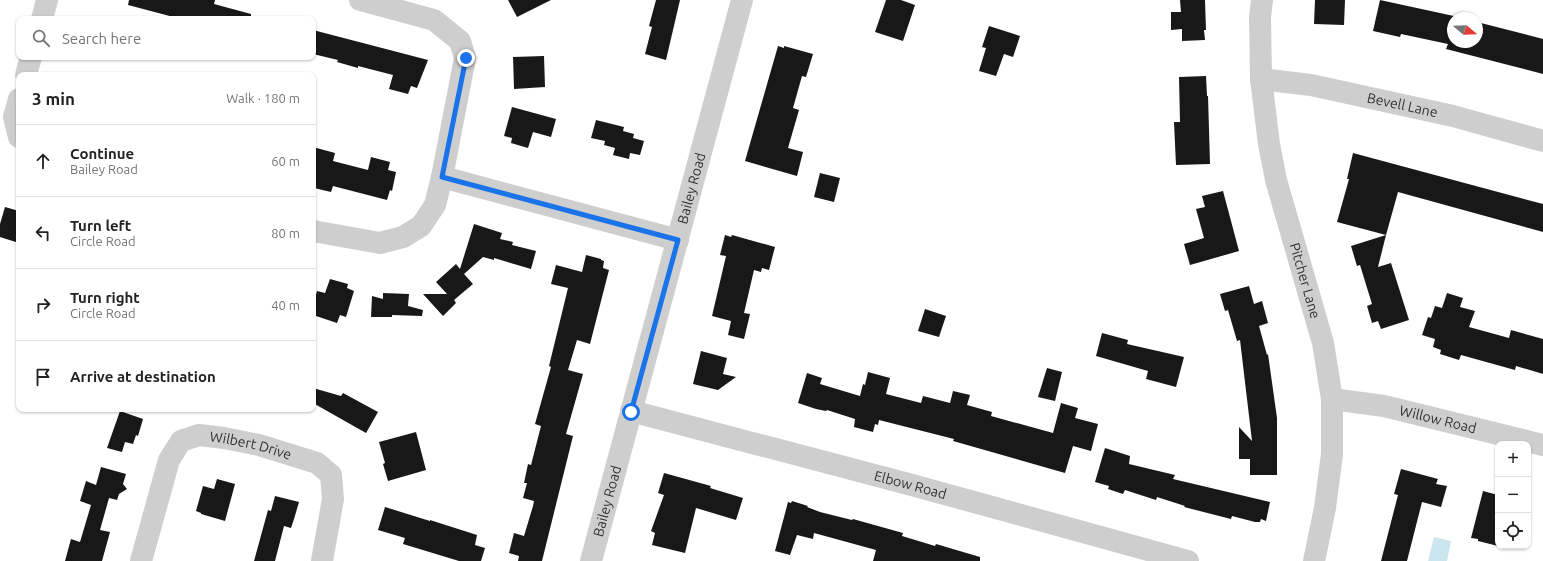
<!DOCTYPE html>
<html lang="en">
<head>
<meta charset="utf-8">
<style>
  :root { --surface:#fff; --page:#f6f6f6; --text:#222; --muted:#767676; --line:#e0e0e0 }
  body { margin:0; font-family:Ubuntu,sans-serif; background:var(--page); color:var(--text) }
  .controls { position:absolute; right:12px; bottom:12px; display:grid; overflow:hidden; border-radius:8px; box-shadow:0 1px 3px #0004 }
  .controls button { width:36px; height:36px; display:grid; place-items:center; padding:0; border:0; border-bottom:1px solid var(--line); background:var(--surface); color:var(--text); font:20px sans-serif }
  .compass { position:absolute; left:1447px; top:12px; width:36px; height:36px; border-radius:50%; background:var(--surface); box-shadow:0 1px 3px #0004; rotate:109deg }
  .stop { position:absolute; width:12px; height:12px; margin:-9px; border:3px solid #1a73e8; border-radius:50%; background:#fff }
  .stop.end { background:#1a73e8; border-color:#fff; box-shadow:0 1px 4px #0008 }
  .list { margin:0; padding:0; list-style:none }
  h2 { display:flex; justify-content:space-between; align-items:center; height:52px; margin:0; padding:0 16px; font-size:17px }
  h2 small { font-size:13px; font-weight:400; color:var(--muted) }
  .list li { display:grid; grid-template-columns:26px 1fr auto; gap:12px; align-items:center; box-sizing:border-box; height:72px; padding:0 16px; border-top:1px solid var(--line) }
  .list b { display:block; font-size:15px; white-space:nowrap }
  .list p { margin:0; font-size:13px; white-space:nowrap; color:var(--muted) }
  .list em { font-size:13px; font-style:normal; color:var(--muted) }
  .icon { flex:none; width:22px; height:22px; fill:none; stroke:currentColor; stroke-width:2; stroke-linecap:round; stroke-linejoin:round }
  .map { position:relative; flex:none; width:1543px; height:561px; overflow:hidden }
  .search { position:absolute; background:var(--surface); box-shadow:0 1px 3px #0004; left:16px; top:16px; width:300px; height:44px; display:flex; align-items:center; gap:10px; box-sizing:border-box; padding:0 14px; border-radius:8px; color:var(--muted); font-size:15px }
  .panel { position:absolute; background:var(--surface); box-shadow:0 1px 3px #0004; left:16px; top:72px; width:300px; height:340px; border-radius:8px }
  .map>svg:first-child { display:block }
  .water { fill:#cbe5ef }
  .building { fill:#181818 }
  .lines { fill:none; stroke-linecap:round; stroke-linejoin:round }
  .minor { stroke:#cecece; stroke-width:22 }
  .route { stroke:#1a73e8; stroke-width:5 }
  .labels { text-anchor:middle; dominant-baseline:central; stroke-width:4; stroke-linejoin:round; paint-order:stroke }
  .street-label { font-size:14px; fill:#313131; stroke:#fff }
</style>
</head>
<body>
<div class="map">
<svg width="1543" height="561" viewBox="0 0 1543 561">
  <rect width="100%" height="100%" fill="#fff"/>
  <polygon class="water" points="1434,537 1451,541 1447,561 1428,561"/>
  <g class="building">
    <polygon points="129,0 215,0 214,4 251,14 251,19 181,19 128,5"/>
    <polygon points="508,0 551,0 517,17"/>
    <polygon points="656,0 680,0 666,60 645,54 652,27 649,26"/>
    <polygon points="886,0 901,0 915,5 903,41 875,32"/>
    <polygon points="1180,0 1205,0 1206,30 1204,30 1205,40 1182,41 1182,29 1171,30 1171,12 1181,12"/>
    <polygon points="1315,0 1345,0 1344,25 1314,24"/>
    <polygon points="1380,0 1463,18 1453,18 1453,42 1477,42 1477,22 1543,39 1543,74 1446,49 1448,44 1401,34 1400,37 1373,31"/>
    <polygon points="989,26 1020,36 1013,57 1004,54 996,76 979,71 986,48 982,47"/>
    <polygon points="313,30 428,60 417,88 411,86 408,94 389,89 393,75 358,66 358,68 337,62 338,60 313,54"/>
    <polygon points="778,46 784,48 784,46 813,54 806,77 802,76 793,108 799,110 788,148 803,152 797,176 745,161"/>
    <polygon points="544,56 545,87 514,89 513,57"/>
    <polygon points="1206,76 1207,96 1208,96 1210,164 1176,165 1174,122 1180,122 1179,77"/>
    <polygon points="512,107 556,119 551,137 533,132 528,148 511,143 512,138 504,136"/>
    <polygon points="596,120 624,127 623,131 634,134 633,138 644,141 640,155 630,153 629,159 613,155 615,148 604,145 605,141 591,138"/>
    <polygon points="313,147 335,153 333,161 368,170 371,157 390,162 388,170 396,172 392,191 390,190 387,200 333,186 331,192 314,188 316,182 313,181"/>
    <polygon points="1353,153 1543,204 1543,232 1398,192 1386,235 1337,222 1349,179 1347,179"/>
    <polygon points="820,173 840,178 834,202 814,197"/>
    <polygon points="1223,191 1239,251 1190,265 1184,244 1204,238 1196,209 1205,207 1202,196"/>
    <polygon points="5,207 19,211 19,243 0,237 0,224"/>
    <polygon points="474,224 502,233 500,239 513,242 512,245 536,251 531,269 494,258 494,260 483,257 464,274 473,284 454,300 456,303 443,316 423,294 447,294 436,282 456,264 460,269"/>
    <polygon points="725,235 731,237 732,235 775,247 769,270 762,268 761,272 754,270 744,313 750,314 744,339 728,335 731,321 712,316 726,256 720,255"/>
    <polygon points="1386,235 1378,267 1391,263 1409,320 1381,329 1378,321 1372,323 1367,306 1372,304 1360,265 1357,266 1351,246"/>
    <polygon points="586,255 601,259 601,260 604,261 603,268 609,270 590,344 577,340 568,370 583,374 566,434 573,436 542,561 518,561 519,556 509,553 514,533 524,536 533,506 534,501 523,498 527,483 524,483 528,464 531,465 541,426 535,424 551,367 549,366 568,288 551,284 556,265 582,272"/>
    <polygon points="330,279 348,284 347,288 354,291 346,317 340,315 337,323 313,315 313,305 317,291 325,293"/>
    <polygon points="1249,286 1254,304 1262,301 1268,323 1259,326 1267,355 1268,354 1277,418 1277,475 1250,475 1250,459 1239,459 1239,427 1252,441 1240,340 1237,341 1228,310 1225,311 1220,294"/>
    <polygon points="383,293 409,294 408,306 423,310 422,316 392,315 392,317 371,317 372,296 383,299"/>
    <polygon points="1447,293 1463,298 1460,307 1475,311 1469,327 1509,338 1511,330 1543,339 1543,374 1516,366 1515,370 1461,355 1459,360 1440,354 1441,350 1433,347 1435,339 1422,335 1428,317 1431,318 1435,306 1442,308"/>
    <polygon points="925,309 946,316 939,337 918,331"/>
    <polygon points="1102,333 1128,340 1127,344 1184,357 1176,387 1146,379 1148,371 1096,356"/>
    <polygon points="701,351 727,358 723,374 736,377 718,390 693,384"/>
    <polygon points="1047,368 1062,372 1055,401 1038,397"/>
    <polygon points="868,372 890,378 886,394 921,403 923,396 950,403 953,391 970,395 967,405 992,412 991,416 1053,433 1061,403 1078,408 1075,418 1098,424 1091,451 1073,446 1065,473 953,441 954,439 879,420 878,425 875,424 873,432 854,427 855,419 827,410 826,411 816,409 798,403 807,373 822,378 820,384 860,396 863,384 865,385"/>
    <polygon points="313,388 341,396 343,393 378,412 366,433 313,403"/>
    <polygon points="120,411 143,419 138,436 136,435 133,444 125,442 122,452 107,448"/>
    <polygon points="416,432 426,470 388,481 383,464 385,463 379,442"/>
    <polygon points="1105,448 1130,456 1129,464 1175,475 1173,479 1270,502 1266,521 1261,519 1260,522 1255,522 1232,516 1231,519 1184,507 1185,506 1157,497 1156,500 1125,490 1123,494 1108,489 1109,486 1095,482"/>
    <polygon points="101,467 126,474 123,484 127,489 119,494 117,500 109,498 100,530 110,532 102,561 65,561 71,539 80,542 91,505 80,501 86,481 96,485"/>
    <polygon points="1401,469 1438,479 1436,484 1447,486 1441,507 1422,502 1407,561 1381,561 1398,495 1394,494"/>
    <polygon points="664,473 711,486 710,488 743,498 736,520 696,508 685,553 652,545 655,533 651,531 664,495 658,493"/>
    <polygon points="217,479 235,484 225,521 201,514 201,513 196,511 203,486 214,489"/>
    <polygon points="1483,491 1498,495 1498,546 1478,541 1478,539 1471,538"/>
    <polygon points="275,496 299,502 294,519 291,528 284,526 275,561 254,561 268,510 271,511"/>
    <polygon points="792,501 808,506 807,507 820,512 852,520 853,519 903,533 902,536 935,546 936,544 980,557 980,561 873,561 876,550 814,533 813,539 797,535 790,555 775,551 788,502 791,503"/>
    <polygon points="385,507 430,521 430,520 477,535 475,545 485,548 481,561 459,561 403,544 405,538 378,530"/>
  </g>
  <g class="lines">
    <g class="minor">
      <path id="s1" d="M 1262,0 L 1260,17 L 1261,79 L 1269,144 L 1276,180 L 1323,343 L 1332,399 L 1332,454 L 1325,508 L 1314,561"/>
      <polyline points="42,19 47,0"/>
      <polyline points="26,75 31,57"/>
      <path id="s2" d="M 1261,79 L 1311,85 L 1453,116 L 1543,141"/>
      <polyline points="19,99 14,117 19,137"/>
      <polyline points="442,177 678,240"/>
      <polyline points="313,231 380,243 403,237 421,226 435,205 442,177 465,58 460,41 434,20 360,0"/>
      <path id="s3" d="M 1332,399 L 1384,406 L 1543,445"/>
      <path id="s4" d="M 631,411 L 912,485 L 1188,561"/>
      <path id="s5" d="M 141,561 L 169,460 L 181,441 L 199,435 L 224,438 L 259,445 L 317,463 L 331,475 L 333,499 L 322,561"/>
      <path id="s6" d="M 591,561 L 742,0"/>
    </g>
  </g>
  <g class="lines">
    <polyline class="route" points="466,58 442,177 678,240 631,412"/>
  </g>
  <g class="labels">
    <g class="street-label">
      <text stroke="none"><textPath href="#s2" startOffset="144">Bevell Lane</textPath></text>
      <text stroke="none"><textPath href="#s6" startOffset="386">Bailey Road</textPath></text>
      <text stroke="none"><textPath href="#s1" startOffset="286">Pitcher Lane</textPath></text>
      <text stroke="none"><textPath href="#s3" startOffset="108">Willow Road</textPath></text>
      <text stroke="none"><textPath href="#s5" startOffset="199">Wilbert Drive</textPath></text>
      <text stroke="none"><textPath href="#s4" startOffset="289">Elbow Road</textPath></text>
      <text stroke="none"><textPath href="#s6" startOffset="62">Bailey Road</textPath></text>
    </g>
  </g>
</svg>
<div class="controls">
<button>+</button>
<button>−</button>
<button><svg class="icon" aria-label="locate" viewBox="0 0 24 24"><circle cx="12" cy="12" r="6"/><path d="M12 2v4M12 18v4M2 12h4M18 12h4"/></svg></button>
</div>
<svg class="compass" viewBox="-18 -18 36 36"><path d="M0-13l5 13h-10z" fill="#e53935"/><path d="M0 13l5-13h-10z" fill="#767676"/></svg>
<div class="stop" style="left:631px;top:412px"></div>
<div class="stop end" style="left:466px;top:58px"></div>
<div class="search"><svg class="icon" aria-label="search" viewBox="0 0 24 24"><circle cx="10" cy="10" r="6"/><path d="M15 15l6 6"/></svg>Search here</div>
<section class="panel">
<h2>3 min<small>Walk · 180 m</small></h2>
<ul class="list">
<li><svg class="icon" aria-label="ahead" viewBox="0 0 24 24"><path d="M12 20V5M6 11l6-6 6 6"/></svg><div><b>Continue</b><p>Bailey Road</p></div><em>60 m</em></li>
<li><svg class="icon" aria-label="left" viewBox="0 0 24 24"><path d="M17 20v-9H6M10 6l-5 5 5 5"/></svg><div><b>Turn left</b><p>Circle Road</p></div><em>80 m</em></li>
<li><svg class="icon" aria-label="right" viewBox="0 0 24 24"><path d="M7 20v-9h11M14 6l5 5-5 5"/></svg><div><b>Turn right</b><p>Circle Road</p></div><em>40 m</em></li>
<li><svg class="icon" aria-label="arrive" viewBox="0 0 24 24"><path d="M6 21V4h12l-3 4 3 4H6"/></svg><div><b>Arrive at destination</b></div></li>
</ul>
</section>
</div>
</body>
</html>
